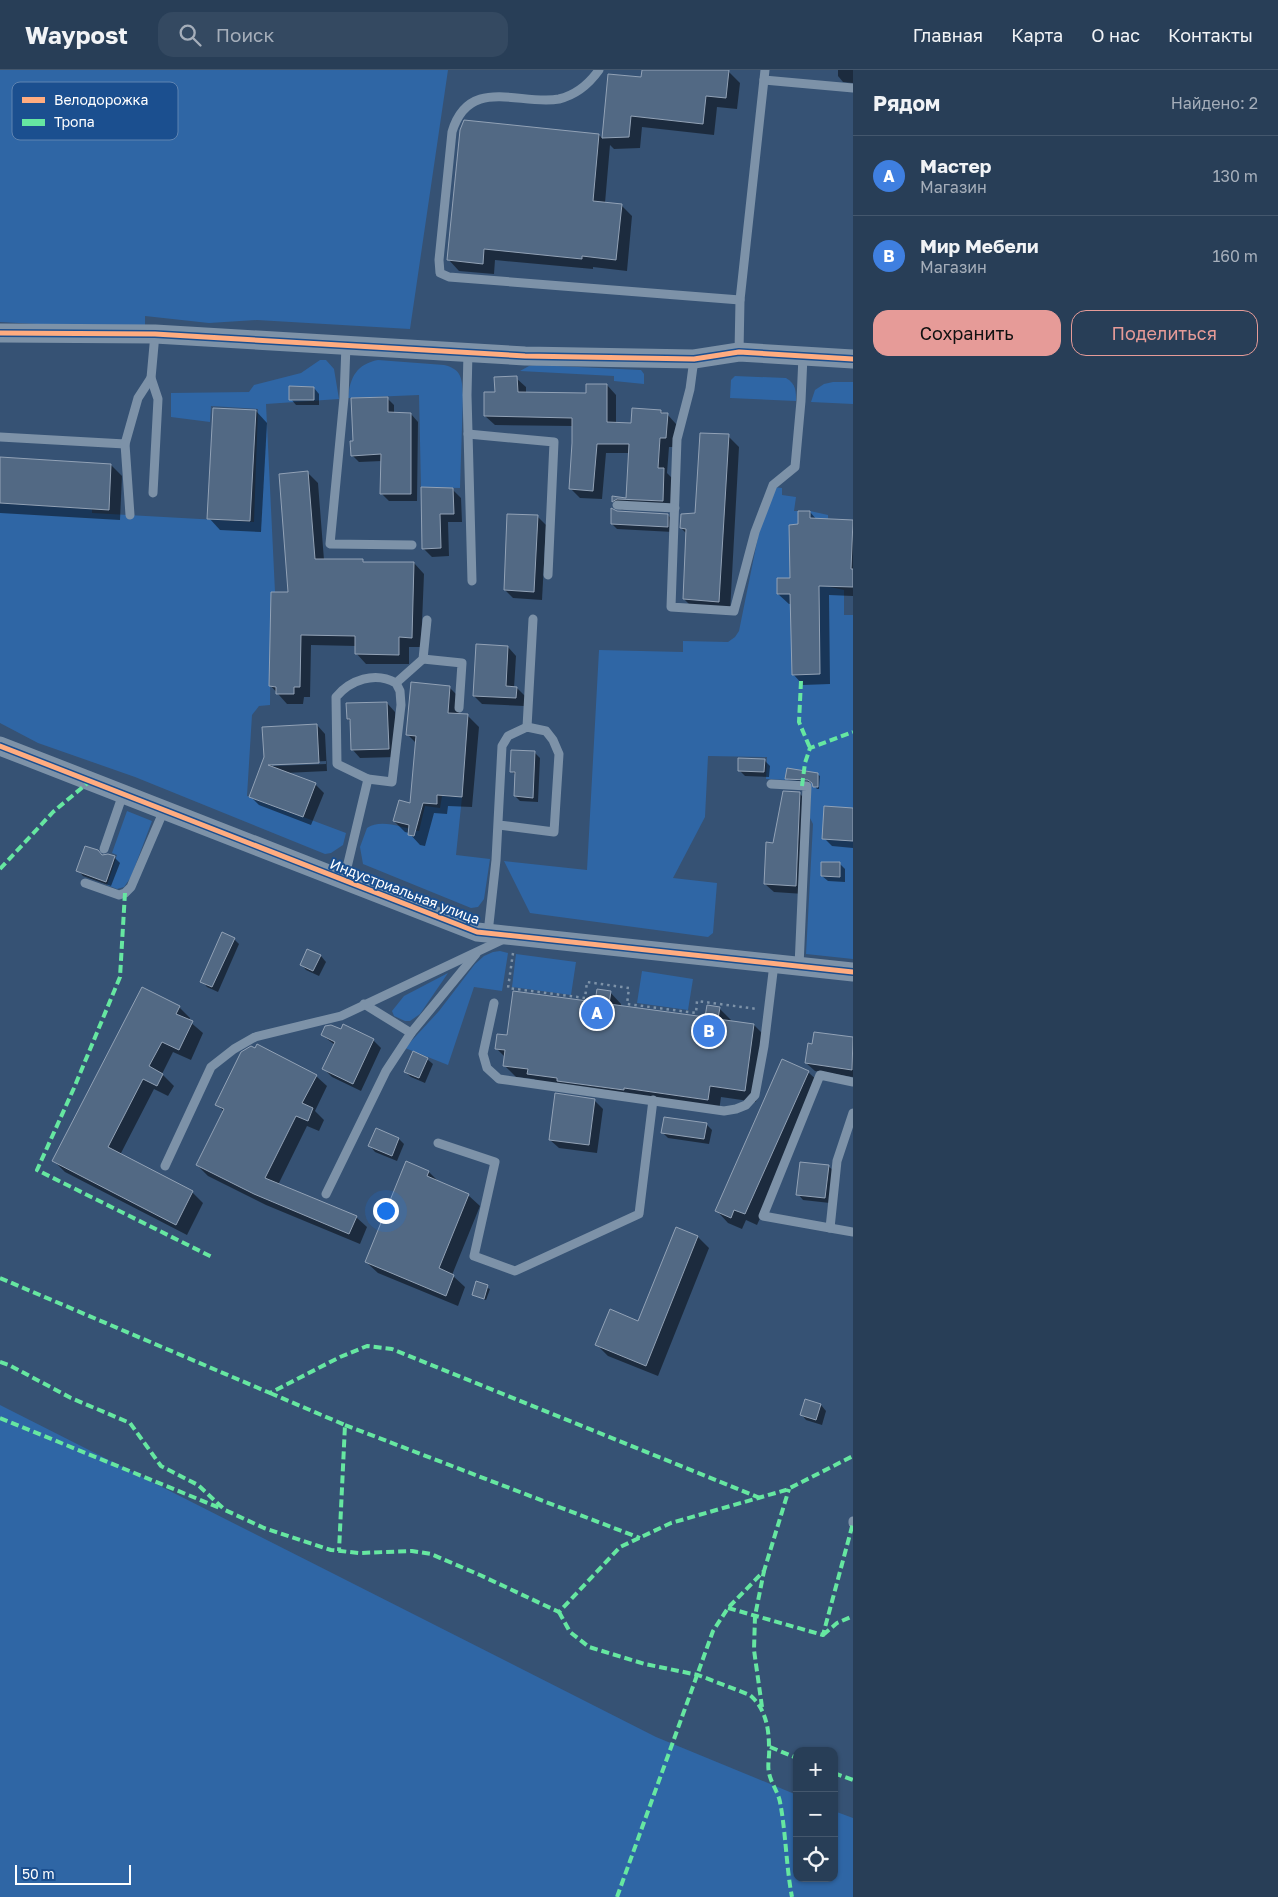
<!DOCTYPE html>
<html lang="ru">
<head>
<meta charset="utf-8">
<style>
  :root { --surface:#283e57; --page:#344961; --text:#f1f3f6; --muted:#a5aeba; --line:#44576d; --accent:#e69b98 }
  body { margin:0; font-family:"Golos Text",sans-serif; background:var(--page); color:var(--text) }
  .controls { position:absolute; right:15px; bottom:15px; display:grid; overflow:hidden; border-radius:10px; box-shadow:0 1px 4px #0004 }
  .controls button { width:45px; height:45px; display:grid; place-items:center; padding:0; border:0; border-bottom:1px solid var(--line); background:var(--surface); color:var(--text); font:25px sans-serif }
  .scale { position:absolute; left:15px; bottom:12px; width:116px; box-sizing:border-box; padding-left:5px; border:2px solid #fff; border-top:0; font-size:14px; line-height:18px; white-space:nowrap; color:#fff; -webkit-text-stroke:4px #1b4f8f; paint-order:stroke }
  .you { position:absolute; left:385px; top:1140px; width:18px; height:18px; margin:-12px; border:4px solid #fff; border-radius:50%; background:#1a73e8; box-shadow:0 0 0 8px #1a73e833 }
  .badge { display:grid; place-items:center; width:32px; height:32px; border-radius:50%; background:var(--accent); color:#fff; font-size:16px; font-weight:700 }
  .pin { position:absolute; translate:-50% -50%; border:2px solid #fff; box-shadow:0 1px 5px #0006 }
  .list { margin:0; padding:0; list-style:none }
  h2 { display:flex; justify-content:space-between; align-items:center; height:65px; margin:0; padding:0 20px; font-size:21px }
  h2 small { font-size:16px; font-weight:400; color:var(--muted) }
  .list li { display:grid; grid-template-columns:32px 1fr auto; gap:15px; align-items:center; box-sizing:border-box; height:80px; padding:0 20px; border-top:1px solid var(--line) }
  .list b { display:block; font-size:19px; white-space:nowrap }
  .list p { margin:0; font-size:16px; white-space:nowrap; color:var(--muted) }
  .list em { font-size:16px; font-style:normal; color:var(--muted) }
  .actions { display:flex; gap:10px; padding:15px 20px }
  .actions a { flex:1; padding:11px 0; border:1px solid var(--accent); border-radius:15px; text-align:center; font-size:18px; color:var(--accent) }
  .actions .main { background:var(--accent); color:#111 }
  .icon { flex:none; width:28px; height:28px; fill:none; stroke:currentColor; stroke-width:2; stroke-linecap:round; stroke-linejoin:round }
  .map { position:relative; flex:none; width:853px; height:1827px; overflow:hidden }
  header { display:flex; align-items:center; gap:30px; box-sizing:border-box; height:70px; padding:0 25px; background:var(--surface); border-bottom:1px solid var(--line) }
  header strong { font-size:24px }
  nav { display:flex; gap:28px; margin-inline-start:auto; font-size:18px }
  .search { width:350px; height:45px; background:var(--page); display:flex; align-items:center; gap:12px; box-sizing:border-box; padding:0 18px; border-radius:15px; color:var(--muted); font-size:19px }
  main { display:flex }
  aside { flex:1; background:var(--surface) }
  .map>svg:first-child { display:block }
  .green { fill:#2f66a5; fill-rule:evenodd }
  .shadow { fill:#0007; fill-rule:evenodd }
  .building { fill:#526984; stroke:#92a2b6 }
  .lines { fill:none; stroke-linecap:round; stroke-linejoin:round }
  .path { stroke:#7d92a8; stroke-width:2.5; stroke-dasharray:2.5 4; stroke-linecap:butt }
  .service { stroke:#7d92a8; stroke-width:9 }
  .minor { stroke:#7d92a8; stroke-width:19 }
  .quiet { stroke:#66e7a1; stroke-width:4; stroke-dasharray:8 4; stroke-linecap:butt }
  .cycleway-casing { stroke:#1b4f8f; stroke-width:8 }
  .cycleway { stroke:#ffac80; stroke-width:5 }
  .labels { text-anchor:middle; dominant-baseline:central; stroke-width:4; stroke-linejoin:round; paint-order:stroke }
  .street-label { font-size:14px; fill:#fff; stroke:#1b4f8f }
  .key { fill:#1b4f8f; stroke:#5f84b1; stroke-width:1 }
  .key-label { font-size:14px; fill:#fff }
</style>
</head>
<body>
<header>
<strong>Waypost</strong>
<div class="search"><svg class="icon" aria-label="search" viewBox="0 0 24 24"><circle cx="10" cy="10" r="6"/><path d="M15 15l6 6"/></svg>Поиск</div>
<nav><a>Главная</a><a>Карта</a><a>О нас</a><a>Контакты</a></nav>
</header>
<main>
<div class="map">
<svg width="853" height="1827" viewBox="0 0 853 1827">
  <rect width="100%" height="100%" fill="#365274"/>
  <g class="green">
    <polygon points="0,0 448,0 410,259 257,250 209,253 145,246 145,260 0,252"/>
    <path d="M 320,290 L 326,290 L 334,299 L 339,329 L 266,334 L 275,522 L 271,523 L 270,635 L 259,636 L 252,645 L 247,726 L 346,763 L 343,775 L 331,783 L 325,784 L 135,707 L 38,673 L 0,653 L 0,433 L 92,439 L 92,443 L 254,452 L 258,339 L 211,336 L 210,352 L 171,347 L 171,323 L 249,322 L 254,315 L 301,303 ZM 289,316 L 314,317 L 314,330 L 289,330 Z"/>
    <path d="M 378,290 L 444,295 C 462,299 462,309 463,325 L 460,418 L 421,417 L 419,325 L 348,328 C 350,307 357,294 378,290 Z"/>
    <polygon points="536,295 641,300 644,304 644,314 614,311 614,306 520,301 529,296"/>
    <path d="M 735,306 L 786,308 C 796,314 796,321 796,331 L 730,328 L 731,310 Z"/>
    <polygon points="833,312 853,312 853,334 811,332 815,320 824,314"/>
    <polygon points="774,417 782,418 782,425 796,427 794,441 810,441 828,445 830,517 844,520 844,545 853,545 853,889 806,884 813,754 810,748 811,711 766,709 767,687 708,686 705,747 673,808 717,813 713,863 708,867 530,843 504,791 587,800 599,580 683,582 683,571 728,572 735,567 739,561 760,457"/>
    <path d="M 442,726 L 462,727 L 456,785 L 490,789 L 484,829 L 478,837 L 471,838 L 363,794 L 360,777 L 367,758 C 381,748 403,758 419,761 L 425,736 L 440,738 Z"/>
    <polygon points="127,741 152,751 131,807 124,817 117,819 107,815 117,785 112,783"/>
    <polygon points="500,881 508,883 502,921 474,917 448,995 405,978 439,941 475,894 484,886 493,882"/>
    <polygon points="516,884 576,892 571,925 512,917"/>
    <polygon points="642,901 693,909 688,940 637,933"/>
    <polygon points="448,903 420,944 410,951 405,951 394,946 392,941 404,926"/>
    <polygon points="0,1335 656,1667 797,1725 797,1808 834,1808 834,1741 853,1748 853,1827 0,1827"/>
  </g>
  <g class="shadow">
    <polygon points="643,0 713,0 729,2 740,13 737,39 717,37 714,65 642,57 640,78 614,79 610,75 605,133 621,135 632,146 627,201 593,197 593,199 495,190 494,204 459,201 448,189 599,65 603,69 609,5 642,9"/>
    <polygon points="838,0 853,0 853,13 843,12 838,6"/>
    <polygon points="516,308 526,317 526,323 588,324 607,315 616,325 616,354 632,354 661,341 664,344 667,344 676,354 675,377 669,377 667,403 673,409 672,440 627,438 622,440 613,431 613,428 628,429 630,383 606,383 602,429 580,428 570,418 573,356 495,355 485,346 496,323"/>
    <polygon points="314,318 319,324 319,335 296,335 291,329"/>
    <polygon points="387,328 394,335 394,344 411,344 418,352 417,431 389,431 382,424 382,391 359,392 352,385 355,372"/>
    <polygon points="256,341 267,353 261,462 220,460 209,448"/>
    <polygon points="728,366 739,377 730,542 695,540 684,529 687,464 681,458 696,444"/>
    <polygon points="0,388 111,395 122,406 120,450 0,443"/>
    <polygon points="308,403 318,413 324,490 362,490 365,493 414,493 424,504 421,577 409,577 409,594 366,594 356,583 356,576 311,575 310,627 304,627 303,634 287,634 271,616 290,524"/>
    <polygon points="452,419 461,428 462,452 448,452 449,486 432,487 423,478"/>
    <polygon points="616,442 668,445 673,451 673,462 617,459 612,454"/>
    <polygon points="810,442 817,450 853,451 853,526 829,525 830,614 803,615 793,604 792,534 789,534 778,524 791,509 799,455"/>
    <polygon points="538,447 546,455 542,530 513,528 505,520"/>
    <polygon points="508,577 516,586 514,618 517,618 525,626 524,636 482,634 474,626"/>
    <polygon points="449,617 460,628 459,645 468,646 479,657 472,737 448,736 447,744 434,743 425,776 420,775 409,763 405,762 394,751 412,734 416,673 408,665"/>
    <polygon points="387,633 395,642 397,687 360,688 352,679 351,652 348,649"/>
    <path d="M 317,655 L 325,664 L 327,701 L 285,703 L 315,714 L 324,723 L 311,755 L 259,735 L 251,727 L 265,687 ZM 326,691 L 326,694 L 272,696 L 272,694 Z"/>
    <polygon points="535,683 540,688 538,732 520,731 515,726 516,706 512,701"/>
    <polygon points="764,690 770,696 769,707 745,706 739,700"/>
    <polygon points="817,704 820,706 819,719 817,719 811,712 789,710 786,708"/>
    <polygon points="799,723 808,732 804,824 774,822 765,814 775,774"/>
    <polygon points="853,740 853,778 832,776 824,768"/>
    <polygon points="102,786 114,787 120,793 111,816 83,806 78,800"/>
    <polygon points="840,794 845,799 845,812 828,811 822,806"/>
    <polygon points="234,869 239,874 218,922 207,917 202,911"/>
    <polygon points="308,880 321,886 326,892 319,906 306,900 301,894"/>
    <polygon points="610,922 621,934 621,937 706,948 719,938 731,950 731,952 754,955 765,966 756,1032 721,1027 719,1041 540,1015 534,1009 516,1007 504,995 505,987 496,978 508,967 596,934"/>
    <polygon points="179,937 190,948 189,951 203,963 191,990 173,982 162,1004 174,1016 168,1026 154,1019 120,1085 192,1122 203,1133 187,1165 65,1102 54,1091"/>
    <polygon points="815,963 853,969 853,1007 815,1001 806,993 813,975"/>
    <polygon points="322,965 373,970 381,978 361,1021 332,1007 324,999 335,975"/>
    <polygon points="427,989 433,994 425,1013 411,1007 405,1002"/>
    <polygon points="808,1002 820,1013 757,1155 746,1150 742,1159 728,1153 717,1141"/>
    <polygon points="316,1006 327,1016 315,1041 324,1050 319,1061 307,1056 278,1115 356,1147 367,1157 360,1174 266,1135 208,1106 197,1095 224,1042 217,1034"/>
    <polygon points="594,1030 603,1039 597,1083 559,1078 550,1070"/>
    <polygon points="706,1054 712,1060 709,1074 668,1068 663,1063"/>
    <polygon points="377,1060 399,1069 404,1074 397,1091 375,1082 370,1076"/>
    <polygon points="406,1093 429,1102 440,1113 468,1125 480,1136 452,1205 465,1217 458,1236 378,1203 366,1192"/>
    <polygon points="828,1096 834,1101 830,1133 803,1130 798,1124"/>
    <polygon points="698,1167 709,1178 658,1306 608,1286 597,1275 639,1252"/>
    <polygon points="477,1213 490,1219 486,1230 473,1224"/>
    <polygon points="805,1330 821,1335 826,1341 822,1355 806,1350 801,1344"/>
  </g>
  <g class="building">
    <polygon points="642,0 729,0 726,28 706,26 703,54 631,46 629,67 602,68 608,4 641,7"/>
    <polygon points="464,50 599,64 593,131 622,134 616,190 582,186 582,189 484,179 483,194 447,190 460,60"/>
    <polygon points="517,306 518,322 586,323 586,314 607,314 607,352 631,353 632,338 661,340 661,343 668,343 666,368 660,368 658,398 664,398 663,431 617,429 612,432 612,426 626,428 629,374 597,374 593,421 569,419 572,373 572,348 484,346 484,322 495,322 494,307"/>
    <polygon points="289,316 314,317 314,330 289,330"/>
    <polygon points="388,327 388,342 411,343 411,424 380,424 381,384 351,386 350,371 353,371 351,328"/>
    <polygon points="213,338 256,340 250,451 207,449"/>
    <polygon points="700,363 729,364 719,532 683,529 686,459 680,458 681,444 695,443"/>
    <polygon points="0,387 111,394 109,440 0,433"/>
    <polygon points="308,401 315,489 363,489 363,492 414,492 412,568 399,567 399,585 355,584 355,566 301,565 300,617 294,617 294,624 276,624 276,617 269,616 271,522 288,522 279,404"/>
    <polygon points="421,417 453,418 454,444 440,444 441,478 422,479"/>
    <polygon points="611,438 617,441 668,444 668,457 611,454"/>
    <polygon points="798,441 810,441 810,448 853,450 851,499 853,499 853,517 819,516 820,604 792,605 790,524 777,524 777,508 790,508 789,455 798,454"/>
    <polygon points="507,444 538,445 534,522 504,520"/>
    <polygon points="476,574 508,576 506,616 517,617 516,628 473,626"/>
    <polygon points="411,612 450,616 448,643 468,644 462,727 437,725 437,734 423,733 414,766 408,765 409,755 393,751 399,730 410,733 416,666 406,665"/>
    <polygon points="387,632 389,679 351,680 350,649 347,649 346,633"/>
    <polygon points="317,654 319,693 268,695 316,713 303,747 249,727 264,687 262,657"/>
    <polygon points="511,680 535,681 533,728 514,726 515,702 510,702"/>
    <polygon points="738,688 765,689 764,702 738,701"/>
    <polygon points="787,698 818,703 818,717 813,717 812,713 808,710 785,709"/>
    <polygon points="783,721 800,722 796,816 764,814 766,772 773,773"/>
    <polygon points="824,736 853,738 853,771 822,769"/>
    <polygon points="85,776 98,780 102,785 108,784 115,786 106,812 76,801"/>
    <polygon points="821,792 840,792 840,807 821,806"/>
    <polygon points="222,862 235,868 212,917 200,912"/>
    <polygon points="307,879 321,885 313,901 300,895"/>
    <polygon points="142,917 180,936 176,944 193,951 179,980 162,972 149,996 163,1004 157,1016 143,1009 108,1077 193,1121 176,1155 52,1091"/>
    <polygon points="597,919 611,921 609,934 705,947 707,935 720,937 718,949 754,954 745,1021 710,1016 708,1030 624,1018 624,1020 557,1011 557,1008 527,1004 528,999 503,996 505,980 495,979 497,964 507,965 513,921 595,932"/>
    <polygon points="343,954 374,969 353,1014 322,999 335,972 321,965 325,956 331,955 341,959"/>
    <polygon points="814,962 853,967 852,1000 805,993 808,973 812,974"/>
    <polygon points="257,974 317,1005 302,1033 313,1038 308,1051 296,1046 265,1108 357,1146 349,1164 254,1124 196,1095 224,1039 215,1035 241,982 251,976 255,978"/>
    <polygon points="413,981 428,988 419,1008 404,1002"/>
    <polygon points="782,989 809,1001 745,1144 734,1140 731,1148 715,1141"/>
    <polygon points="555,1023 595,1029 589,1075 549,1070"/>
    <polygon points="664,1047 707,1053 704,1069 661,1063"/>
    <polygon points="376,1058 399,1068 392,1086 368,1076"/>
    <polygon points="406,1091 429,1101 427,1106 469,1124 439,1198 454,1205 446,1226 365,1192"/>
    <polygon points="800,1092 829,1095 825,1128 796,1125"/>
    <polygon points="676,1157 698,1166 646,1296 595,1275 610,1239 638,1251"/>
    <polygon points="476,1211 488,1215 484,1229 472,1225"/>
    <polygon points="805,1329 821,1334 816,1350 800,1345"/>
  </g>
  <g class="lines">
    <polyline class="path" points="513,883 508,918 585,928 587,912 629,918 627,934 696,943 697,931 757,939"/>
    <g class="service">
      <path d="M 599,0 C 589,14 576,25 559,29 C 520,36 469,5 452,62 L 439,190 L 440,203 L 449,207 L 740,230"/>
      <polyline points="764,10 853,18"/>
      <polyline points="346,275 344,328 330,474 412,475"/>
      <polyline points="468,282 467,325 472,511"/>
      <polyline points="739,282 740,230 765,0"/>
      <polyline points="694,289 690,319 677,369 671,537 734,541 755,462 773,415 795,397 801,331 803,286"/>
      <polyline points="468,364 554,372 548,505"/>
      <polyline points="0,367 125,374 138,328 151,308"/>
      <polyline points="125,374 130,445"/>
      <polyline points="153,423 158,329 151,308 155,264"/>
      <polyline points="617,435 675,438"/>
      <polyline points="423,589 462,593 459,638"/>
      <path d="M 396,613 C 375,601 350,610 336,627 L 337,694 L 368,709 L 392,712 L 401,635 L 400,621 L 396,613 L 423,589 L 427,550"/>
      <polyline points="527,657 533,549"/>
      <polyline points="771,714 807,716 799,896"/>
      <polyline points="104,779 123,724"/>
      <polyline points="344,810 368,709"/>
      <polyline points="85,813 119,825 125,823 131,817 164,740"/>
      <polyline points="488,863 496,790 502,676 508,666 527,657 546,661 553,670 559,684 554,762 499,755"/>
      <polyline points="494,933 483,984 487,998 499,1009 724,1041 736,1039 746,1035 755,1025 764,976 774,894"/>
      <polyline points="364,934 411,963"/>
      <polyline points="853,1043 837,1091 830,1158 853,1162"/>
      <polyline points="438,1073 495,1092 474,1186 515,1201 639,1144 653,1030"/>
      <polyline points="165,1096 211,997 234,979 255,967 341,946 504,869"/>
      <polyline points="326,1124 386,1001 411,963 476,884"/>
      <polyline points="830,1158 763,1146 820,1005 853,1012"/>
      <polyline points="853,1451 853,1453"/>
    </g>
    <g class="minor">
      <polyline points="0,263 155,264 525,286 694,289 739,282 853,289"/>
      <polyline points="0,676 477,862 853,902"/>
    </g>
    <g class="quiet">
      <polyline points="801,611 799,652 810,678"/>
      <polyline points="802,716 805,693 810,678 853,662"/>
      <polyline points="0,799 53,742 90,711"/>
      <polyline points="125,823 120,907 74,1018 37,1100 214,1188"/>
      <polyline points="0,1208 270,1323 340,1287 367,1276 392,1279 760,1428"/>
      <polyline points="0,1292 9,1295 71,1328 130,1353 161,1396 198,1415 225,1440 264,1458 331,1480 359,1483 412,1481 431,1484 480,1505 559,1542 620,1477 671,1453 786,1420 853,1386"/>
      <polyline points="270,1323 345,1355 339,1481"/>
      <polyline points="0,1348 220,1438"/>
      <polyline points="345,1355 640,1468"/>
      <polyline points="728,1538 823,1565 853,1453"/>
      <path d="M 559,1542 L 570,1562 L 589,1577 L 645,1594 L 698,1605 L 750,1625 C 765,1638 769,1657 769,1677 C 770,1686 767,1694 769,1703 C 771,1713 778,1722 780,1732 C 786,1763 786,1796 792,1827"/>
      <polyline points="823,1565 837,1553 853,1546"/>
      <polyline points="762,1637 754,1580 755,1546 764,1501"/>
      <polyline points="770,1677 797,1688"/>
      <polyline points="834,1703 853,1710"/>
      <polyline points="617,1827 713,1561 728,1538 764,1501 789,1419"/>
    </g>
    <defs>
      <g id="cycleway">
        <polyline points="0,263 155,264 525,286 694,289 739,282 853,289"/>
        <polyline points="0,676 477,862 853,902"/>
      </g>
    </defs>
    <use href="#cycleway" class="cycleway-casing"/>
    <use href="#cycleway" class="cycleway"/>
  </g>
  <g class="labels">
    <g class="street-label">
      <text transform="translate(405 821) rotate(21)">Индустриальная улица</text>
    </g>
  </g>
  <rect x="12" y="12" width="166" height="58" rx="8" class="key"/>
  <rect x="22" y="27" width="23" height="6" fill="#ffac80"/>
  <rect x="22" y="49" width="23" height="7" fill="#66e7a1"/>
  <g class="key-label">
    <text x="54" y="35">Велодорожка</text>
    <text x="54" y="57">Тропа</text>
  </g>
</svg>
<div class="controls">
<button>+</button>
<button>−</button>
<button><svg class="icon" aria-label="locate" viewBox="0 0 24 24"><circle cx="12" cy="12" r="6"/><path d="M12 2v4M12 18v4M2 12h4M18 12h4"/></svg></button>
</div>
<div class="scale">50 m</div>
<div class="you"></div>
<div class="pin badge" style="left:597px;top:943px;background:#3f7fe0">A</div>
<div class="pin badge" style="left:709px;top:961px;background:#3f7fe0">B</div>
</div>
<aside>
<h2>Рядом<small>Найдено: 2</small></h2>
<ul class="list">
<li><span class="badge" style="background:#3f7fe0">A</span><div><b>Мастер</b><p>Магазин</p></div><em>130 m</em></li>
<li><span class="badge" style="background:#3f7fe0">B</span><div><b>Мир Мебели</b><p>Магазин</p></div><em>160 m</em></li>
</ul>
<div class="actions"><a class="main">Сохранить</a><a>Поделиться</a></div>
</aside>
</main>
</body>
</html>
